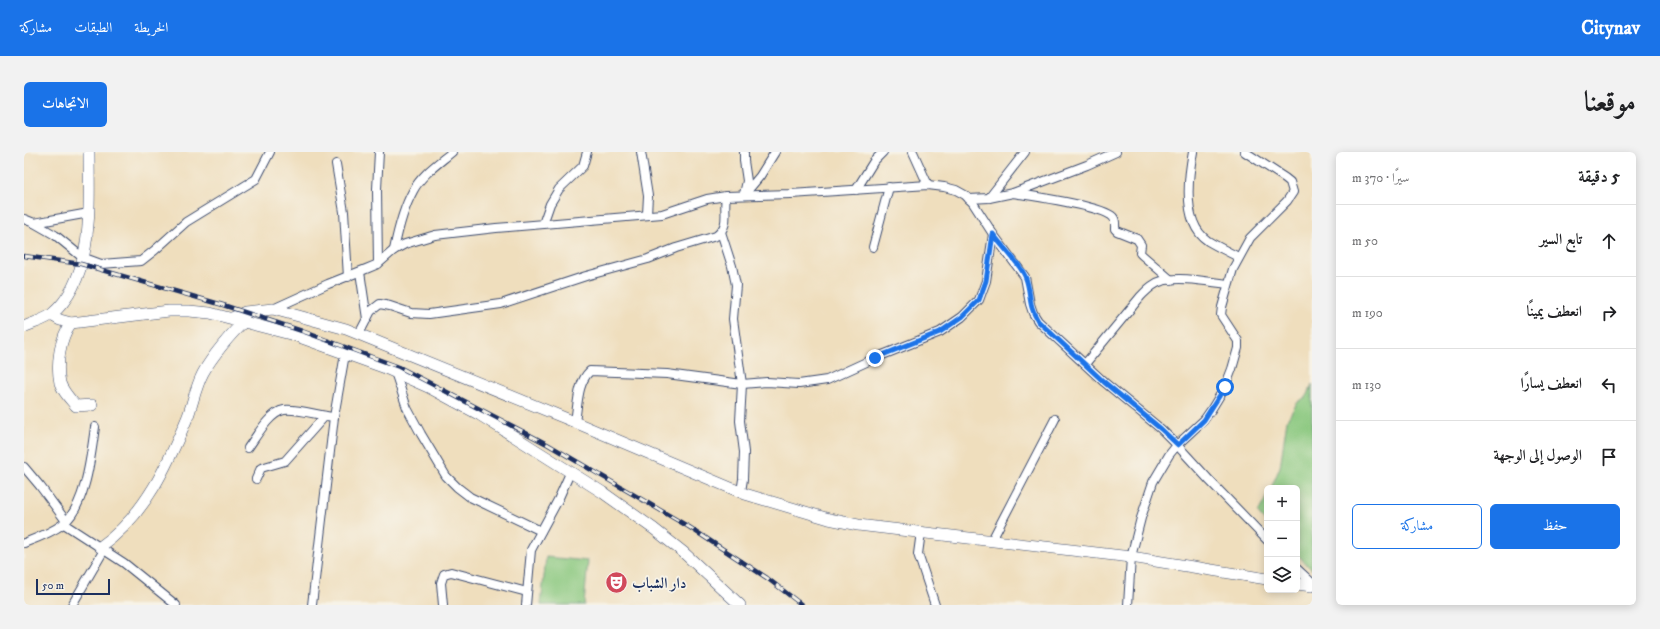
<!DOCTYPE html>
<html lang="ar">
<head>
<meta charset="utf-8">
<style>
  :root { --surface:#fff; --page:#f2f2f2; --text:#202124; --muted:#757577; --line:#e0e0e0; --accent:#1a73e8 }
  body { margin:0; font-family:"IM FELL DW Pica",Amiri,serif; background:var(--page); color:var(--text); direction:rtl }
  .controls { position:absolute; right:12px; bottom:12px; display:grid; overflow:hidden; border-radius:6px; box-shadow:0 2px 10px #0003 }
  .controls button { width:36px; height:36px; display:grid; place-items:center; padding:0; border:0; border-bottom:1px solid var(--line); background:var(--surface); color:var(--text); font:20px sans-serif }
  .scale { position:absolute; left:12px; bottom:10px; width:74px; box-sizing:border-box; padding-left:4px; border:2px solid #1b2f5e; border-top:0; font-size:11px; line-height:14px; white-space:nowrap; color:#1b2f5e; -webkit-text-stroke:3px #f7f3e8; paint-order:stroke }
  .stop { position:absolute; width:12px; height:12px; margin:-9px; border:3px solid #1a73e8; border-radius:50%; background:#fff }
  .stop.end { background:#1a73e8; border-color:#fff; box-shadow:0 1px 4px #0008 }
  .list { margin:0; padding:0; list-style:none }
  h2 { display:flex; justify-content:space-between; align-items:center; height:52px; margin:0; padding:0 16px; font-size:17px }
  h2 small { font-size:13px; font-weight:400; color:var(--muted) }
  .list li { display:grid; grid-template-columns:26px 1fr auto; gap:12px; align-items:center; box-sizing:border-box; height:72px; padding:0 16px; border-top:1px solid var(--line) }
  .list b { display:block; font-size:15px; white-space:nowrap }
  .list em { font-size:13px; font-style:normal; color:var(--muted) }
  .actions { display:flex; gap:8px; padding:12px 16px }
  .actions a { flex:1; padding:9px 0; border:1px solid var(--accent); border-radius:6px; text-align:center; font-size:14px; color:var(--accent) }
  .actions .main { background:var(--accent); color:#fff }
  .icon { flex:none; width:22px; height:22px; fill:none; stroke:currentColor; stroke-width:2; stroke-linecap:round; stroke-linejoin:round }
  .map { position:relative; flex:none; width:1288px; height:453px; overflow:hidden; direction:ltr; border-radius:6px }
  header { display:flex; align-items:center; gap:24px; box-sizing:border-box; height:56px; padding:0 20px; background:var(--accent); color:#fff }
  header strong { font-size:19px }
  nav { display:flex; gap:22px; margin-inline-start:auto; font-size:14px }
  .intro { display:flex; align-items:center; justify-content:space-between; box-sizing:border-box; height:96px; padding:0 24px }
  h1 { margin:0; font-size:28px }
  .button { padding:10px 18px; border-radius:6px; background:var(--accent); color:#fff; font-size:14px; font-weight:700 }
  main { display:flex; gap:24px; padding:0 24px }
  aside { flex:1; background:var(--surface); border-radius:6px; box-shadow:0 2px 10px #0003 }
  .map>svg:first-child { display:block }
  .green { fill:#8ac87f; stroke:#527c6e }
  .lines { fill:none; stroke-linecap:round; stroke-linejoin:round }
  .street-casing { stroke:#3b496c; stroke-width:10 }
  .secondary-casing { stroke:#3b496c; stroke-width:12 }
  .street { stroke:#fff; stroke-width:8 }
  .secondary { stroke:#fff; stroke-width:11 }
  .rail-casing { stroke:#1b2f5e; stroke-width:4.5 }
  .rail { stroke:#f7f3e8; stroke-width:3; stroke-dasharray:9; stroke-linecap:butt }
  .route { stroke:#1a73e8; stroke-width:5 }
  .labels { text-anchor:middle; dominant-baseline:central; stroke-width:3.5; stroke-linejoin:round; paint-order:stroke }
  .poi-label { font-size:15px; font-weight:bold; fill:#1b2f5e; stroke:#f7f3e8; text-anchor:start }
</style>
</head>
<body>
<header>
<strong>Citynav</strong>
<nav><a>الخريطة</a><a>الطبقات</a><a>مشاركة</a></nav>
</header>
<div class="intro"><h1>موقعنا</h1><a class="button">الاتجاهات</a></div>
<main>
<aside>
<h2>5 دقيقة<small>سيرًا · 370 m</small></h2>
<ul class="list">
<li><svg class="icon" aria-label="ahead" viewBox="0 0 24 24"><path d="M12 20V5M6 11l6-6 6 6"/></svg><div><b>تابع السير</b></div><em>50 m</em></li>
<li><svg class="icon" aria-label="right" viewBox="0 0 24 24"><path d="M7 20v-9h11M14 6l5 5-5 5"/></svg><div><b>انعطف يمينًا</b></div><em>190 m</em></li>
<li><svg class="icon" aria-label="left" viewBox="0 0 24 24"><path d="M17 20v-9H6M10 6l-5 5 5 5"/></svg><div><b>انعطف يسارًا</b></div><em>130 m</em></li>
<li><svg class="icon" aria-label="arrive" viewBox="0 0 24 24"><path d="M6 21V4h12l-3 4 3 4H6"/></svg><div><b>الوصول إلى الوجهة</b></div></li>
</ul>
<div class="actions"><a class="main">حفظ</a><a>مشاركة</a></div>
</aside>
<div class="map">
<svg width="1288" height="453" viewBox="0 0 1288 453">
  <rect width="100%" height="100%" fill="#f7f3e8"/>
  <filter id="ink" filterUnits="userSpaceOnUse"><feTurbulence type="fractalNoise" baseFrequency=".025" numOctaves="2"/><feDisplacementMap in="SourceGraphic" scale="8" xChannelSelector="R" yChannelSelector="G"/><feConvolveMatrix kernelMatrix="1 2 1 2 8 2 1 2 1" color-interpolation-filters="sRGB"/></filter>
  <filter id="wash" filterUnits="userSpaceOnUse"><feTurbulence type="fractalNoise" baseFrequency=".012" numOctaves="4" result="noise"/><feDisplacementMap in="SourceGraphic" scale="16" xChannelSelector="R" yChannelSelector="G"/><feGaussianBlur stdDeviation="0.9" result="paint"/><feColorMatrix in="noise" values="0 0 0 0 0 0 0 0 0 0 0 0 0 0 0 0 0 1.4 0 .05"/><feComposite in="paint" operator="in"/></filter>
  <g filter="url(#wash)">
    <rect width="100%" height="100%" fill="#efdebd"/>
    <g class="green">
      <polygon points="1288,232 1288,418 1273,402 1273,336 1247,336 1256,315 1263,268 1273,251 1284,243"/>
      <polygon points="1243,344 1243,372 1234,361"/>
      <polygon points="522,405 564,409 560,453 517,453"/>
    </g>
  </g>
  <g filter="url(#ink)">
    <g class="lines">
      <defs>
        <g id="street">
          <polyline points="617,0 624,44 623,62"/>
          <polyline points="720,0 720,9 723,29 720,42"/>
          <polyline points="889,0 904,33"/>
          <path d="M 1169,0 C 1164,26 1158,72 1184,89 C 1194,95 1205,100 1214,105"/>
          <polyline points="312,12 320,60 324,125"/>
          <polyline points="832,38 850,9 859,0"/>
          <path d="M 989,41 C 1007,44 1079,54 1089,65 C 1092,68 1091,73 1091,77 L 1093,79 L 1113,87 L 1117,93 L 1116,101 L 1118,103 L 1147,128"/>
          <polyline points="720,43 736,24 751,0"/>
          <polyline points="965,46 1001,0"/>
          <polyline points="945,47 965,46 989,41 1063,13 1092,0"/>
          <polyline points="0,67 10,71 65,61"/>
          <polyline points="10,71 31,83 58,105 77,112 117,109 131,98 162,70 232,27 246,0"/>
          <polyline points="519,72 526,52 535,37 559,14 563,0"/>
          <polyline points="697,80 708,114 712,133 709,167 718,232 716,269 720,300 719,327 717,340"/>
          <polyline points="849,95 865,35"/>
          <path d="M 370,98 C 374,78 379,57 389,39 C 397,23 415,11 428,0"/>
          <polyline points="354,112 353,37 355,0"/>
          <polyline points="336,120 343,167"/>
          <polyline points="249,157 304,132 342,117 354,112 370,98 381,92 411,83 472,76 638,62 683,47 702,44 767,42 904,33 920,35 932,38 941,43 949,51 969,82 1001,125 1006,152 1009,161 1014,169 1080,230 1137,277 1153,293 1186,329 1243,388"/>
          <path d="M 335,182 L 347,159 L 356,152 L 366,154 L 387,161 L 405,162 L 477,152 L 562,124 L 624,107 L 652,96 L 692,84 C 707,73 699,60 702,44"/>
          <path d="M 1061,212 L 1117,144 C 1123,138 1129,131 1138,129 C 1156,124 1185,130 1204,132"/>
          <polyline points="371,220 383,256 397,282 422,324 433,335 446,345 517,379"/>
          <path d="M 551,270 C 554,253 553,231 566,219 L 643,222 L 718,232 L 743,230 L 775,232 L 803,228 L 851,206 L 916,180 L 938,165 L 955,148 L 962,129 L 969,82"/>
          <path d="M 224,296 C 232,285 246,260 260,258 C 273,256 296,264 310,265"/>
          <polyline points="0,315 16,334 42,369"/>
          <polyline points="232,327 237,316 261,309 301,264"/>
          <polyline points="40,372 100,411 152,453"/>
          <polyline points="897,380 894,402 911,453"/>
          <polyline points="968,388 1031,267"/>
          <path d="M 0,391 C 13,386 27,381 39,372 C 62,354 67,303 71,275"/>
          <polyline points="1273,417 1288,431"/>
          <polyline points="48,453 80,398"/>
          <polyline points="288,453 310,265 321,202"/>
          <polyline points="419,453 417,431 420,422 427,420 503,440"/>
          <polyline points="502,453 507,398 534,348 546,321"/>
          <polyline points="1104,453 1107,405 1117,366 1129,330 1145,303 1153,293 1180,268 1187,258 1201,235 1208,217 1214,196 1214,189 1197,163 1198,155 1209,117 1226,86 1263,49 1269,40 1266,30 1261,26 1221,0"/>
        </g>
        <g id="secondary">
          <polyline points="27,163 36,168 47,171 145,159 165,159 186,161 270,183 359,215 404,235 456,263 578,340 630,377 659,400 716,453"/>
          <polyline points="208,166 221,160 249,157 322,177 541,266 721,342 805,367 834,373 1107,405 1243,427"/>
          <path d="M 47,171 C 36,186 32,212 36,231 C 39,240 46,247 52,254 L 68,253"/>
          <path d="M 0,175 C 8,171 21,168 28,162 C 71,126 65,50 65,0"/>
          <path d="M 76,395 C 121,364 144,312 164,264 C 169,250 172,234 179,221 C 187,206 208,180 221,169"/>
          <polyline points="1273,432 1288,434"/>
        </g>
      </defs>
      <use href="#street" class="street-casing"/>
      <use href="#secondary" class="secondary-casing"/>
      <use href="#street" class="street"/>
      <use href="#secondary" class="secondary"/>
      <defs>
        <polyline id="rail" points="0,104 57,112 199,153 278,179 375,215 523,292 665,375 743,426 778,453"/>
      </defs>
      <use href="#rail" class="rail-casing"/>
      <use href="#rail" class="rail"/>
    </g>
  </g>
  <g class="lines" filter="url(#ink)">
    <path class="route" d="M 851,206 L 916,180 L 938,165 L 955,148 L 962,129 L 969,82 C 979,96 994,109 1001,124 C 1008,140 1003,151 1014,169 L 1080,230 L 1137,277 L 1154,293 L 1180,268 L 1201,235"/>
  </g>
  <defs>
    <symbol id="theatre-disc" viewBox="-11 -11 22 22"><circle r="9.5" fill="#d1495b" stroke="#f7f3e8"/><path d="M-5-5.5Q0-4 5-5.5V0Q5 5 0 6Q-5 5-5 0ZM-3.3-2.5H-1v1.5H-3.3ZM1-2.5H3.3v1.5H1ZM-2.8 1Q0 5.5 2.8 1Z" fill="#fff"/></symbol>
  </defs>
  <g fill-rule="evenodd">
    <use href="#theatre-disc" x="580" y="418" width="25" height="25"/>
  </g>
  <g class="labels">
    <g class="poi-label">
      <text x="608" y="431">دار الشباب</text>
    </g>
  </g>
</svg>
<div class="controls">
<button>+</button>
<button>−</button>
<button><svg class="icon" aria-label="layers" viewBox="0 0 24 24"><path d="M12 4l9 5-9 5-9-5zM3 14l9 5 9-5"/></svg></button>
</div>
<div class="scale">50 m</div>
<div class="stop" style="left:1201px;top:235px"></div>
<div class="stop end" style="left:851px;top:206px"></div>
</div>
</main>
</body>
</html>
